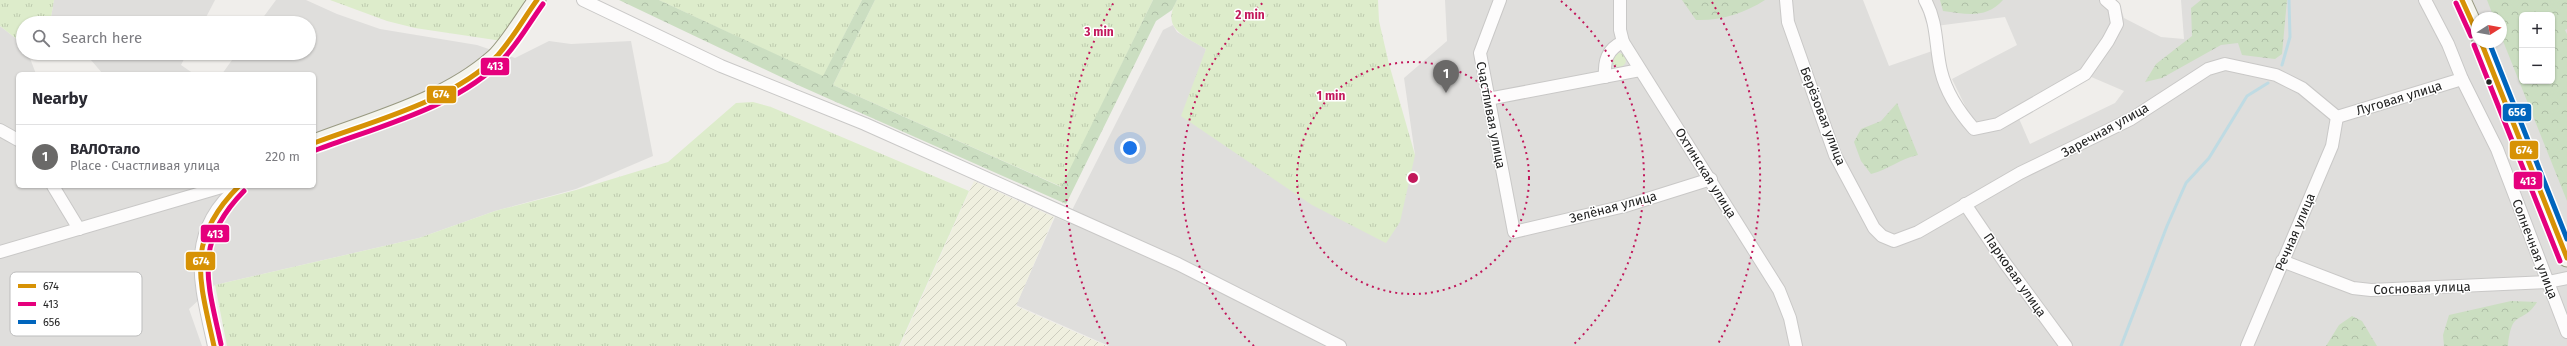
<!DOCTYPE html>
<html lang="en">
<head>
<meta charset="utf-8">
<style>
  :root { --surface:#fff; --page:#f2f2f3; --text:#2b2b33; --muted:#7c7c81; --line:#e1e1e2; --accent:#6a6968 }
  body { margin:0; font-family:"Fira Sans",sans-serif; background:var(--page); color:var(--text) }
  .controls { position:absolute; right:12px; top:12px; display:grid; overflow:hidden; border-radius:6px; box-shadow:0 1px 3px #0004 }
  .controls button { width:36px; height:36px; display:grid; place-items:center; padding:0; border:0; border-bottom:1px solid var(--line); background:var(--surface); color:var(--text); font:20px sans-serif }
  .compass { position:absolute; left:2471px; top:12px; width:36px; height:36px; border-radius:50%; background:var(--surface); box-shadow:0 1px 3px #0004; rotate:79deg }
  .you { position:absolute; left:1130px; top:148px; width:14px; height:14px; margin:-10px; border:3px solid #fff; border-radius:50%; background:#1a73e8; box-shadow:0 0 0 6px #1a73e833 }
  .badge { display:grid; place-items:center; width:26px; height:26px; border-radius:50%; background:var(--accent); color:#fff; font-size:13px; font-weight:700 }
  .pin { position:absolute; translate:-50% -33px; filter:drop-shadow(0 1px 2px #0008) }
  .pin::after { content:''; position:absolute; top:21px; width:14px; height:12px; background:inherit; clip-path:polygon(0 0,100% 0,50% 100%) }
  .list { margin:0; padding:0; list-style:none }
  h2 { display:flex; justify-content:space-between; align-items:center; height:52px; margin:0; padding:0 16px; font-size:17px }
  h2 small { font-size:13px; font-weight:400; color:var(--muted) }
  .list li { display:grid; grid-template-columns:26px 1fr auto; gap:12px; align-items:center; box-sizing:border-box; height:64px; padding:0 16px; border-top:1px solid var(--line) }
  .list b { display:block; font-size:15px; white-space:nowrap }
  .list p { margin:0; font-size:13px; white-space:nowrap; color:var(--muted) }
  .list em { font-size:13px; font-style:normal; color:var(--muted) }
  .icon { flex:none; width:22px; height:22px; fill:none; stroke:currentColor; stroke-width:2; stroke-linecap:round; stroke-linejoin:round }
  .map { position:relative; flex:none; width:2567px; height:346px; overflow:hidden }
  .search { position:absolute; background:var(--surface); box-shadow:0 1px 3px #0004; left:16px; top:16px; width:300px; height:44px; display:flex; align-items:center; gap:10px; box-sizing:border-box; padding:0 14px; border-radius:22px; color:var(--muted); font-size:15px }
  .panel { position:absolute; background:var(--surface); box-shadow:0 1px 3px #0004; left:16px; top:72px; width:300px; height:116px; border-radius:6px }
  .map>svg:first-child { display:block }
  .residential { fill:#dfdedc; fill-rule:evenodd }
  .farmland { fill:url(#farmland-furrows) }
  .grass { fill:url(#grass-tufts) }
  .forest { fill:url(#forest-crowns); fill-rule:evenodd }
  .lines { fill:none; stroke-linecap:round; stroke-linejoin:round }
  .stream { stroke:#bfdbe3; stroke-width:3 }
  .street-casing { stroke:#c9c8c7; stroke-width:14 }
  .secondary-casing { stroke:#999a82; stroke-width:19 }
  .street { stroke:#fdfcfc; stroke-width:12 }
  .secondary { stroke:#f4f4ed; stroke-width:17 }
  .bus-1-casing { stroke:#fff; stroke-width:8 }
  .bus-2-casing { stroke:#fff; stroke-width:8 }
  .bus-3-casing { stroke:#fff; stroke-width:8 }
  .bus-1 { stroke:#d79205; stroke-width:5 }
  .bus-2 { stroke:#e5007d; stroke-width:5 }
  .bus-3 { stroke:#0065bd; stroke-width:5 }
  .ring { fill:none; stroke:#c2185b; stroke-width:2; stroke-dasharray:2 4 }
  .bus-dot { fill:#222; stroke:#fff; stroke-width:1.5 }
  .labels { text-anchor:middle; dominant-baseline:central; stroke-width:3; stroke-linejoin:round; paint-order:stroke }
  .street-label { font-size:13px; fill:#222; stroke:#fff }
  .key { fill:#fff; stroke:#bdbdbd; stroke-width:1 }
  .key-label { font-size:11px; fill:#222 }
  .centre { fill:#c2185b; stroke:#fff; stroke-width:2 }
  .ring-label { font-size:12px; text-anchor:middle; font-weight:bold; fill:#c2185b; stroke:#fff; stroke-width:3; stroke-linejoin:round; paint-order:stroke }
  .line-badge { stroke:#fff; stroke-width:1.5 }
  .badge-label { font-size:11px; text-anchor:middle; font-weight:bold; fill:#fff }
</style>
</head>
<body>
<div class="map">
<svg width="2567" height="346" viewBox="0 0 2567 346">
  <defs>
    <pattern id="farmland-furrows" width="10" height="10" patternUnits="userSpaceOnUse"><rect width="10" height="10" fill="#efefdf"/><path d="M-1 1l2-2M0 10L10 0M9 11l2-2" fill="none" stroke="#cdcdbf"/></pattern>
    <pattern id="grass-tufts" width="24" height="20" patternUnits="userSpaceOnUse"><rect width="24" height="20" fill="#ddeccb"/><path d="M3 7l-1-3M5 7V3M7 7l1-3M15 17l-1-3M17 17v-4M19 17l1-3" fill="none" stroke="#bdcaae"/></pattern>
    <pattern id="forest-crowns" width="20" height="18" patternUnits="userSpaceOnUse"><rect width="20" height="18" fill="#cbdec1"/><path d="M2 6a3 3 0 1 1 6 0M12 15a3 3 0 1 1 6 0" fill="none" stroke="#aebea6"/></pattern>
  </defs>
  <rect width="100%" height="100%" fill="#f0eeeb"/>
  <g class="residential">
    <polygon points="54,0 215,0 203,23 50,23"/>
    <polygon points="276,0 306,0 337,14 380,29 477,45 515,58 549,41 571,44 631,41 653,156 576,189 495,211 419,238 215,285 189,309 202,346 0,346 0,136 11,131 0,123 0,26 23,44 23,53 28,53 36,74 18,74 18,186 314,186 314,74 222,74 237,53 309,53 309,23 259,23"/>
    <path d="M 1445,0 L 1863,0 L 1889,66 L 1938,49 L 1940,71 L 1975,126 L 1952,79 L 2017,45 L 2005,17 L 1936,26 L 1925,0 L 2112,0 L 2119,3 L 2124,18 L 2161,37 L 2184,39 L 2181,0 L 2567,0 L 2567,346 L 1109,346 L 1016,305 L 1055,217 L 1066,222 L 1163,30 L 1173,25 L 1177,32 L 1206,49 L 1203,60 L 1415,155 L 1404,78 L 1447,41 ZM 2522,15 L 2552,15 L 2552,81 L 2522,81 ZM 2477,18 L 2501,18 L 2501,42 L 2477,42 ZM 2089,76 L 2124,91 L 2115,103 L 2030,144 L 2017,114 Z"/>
    <polygon points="85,53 187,53 181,65 194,74 103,74"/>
  </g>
  <polygon class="farmland" points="974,181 1054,217 1016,306 1107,346 900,346"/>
  <g class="grass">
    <polygon points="0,0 54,0 50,23 23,23 23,44 0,26"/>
    <polygon points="330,0 524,0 529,5 502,41 415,28 387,21"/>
    <polygon points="659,0 862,0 823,77"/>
    <polygon points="875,0 1153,0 1062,187 833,85"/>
    <path d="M 1177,0 L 1378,0 L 1379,21 L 1389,64 L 1415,155 L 1400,222 L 1386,243 L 1312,205 L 1181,116 L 1206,49 C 1185,36 1160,29 1177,0 Z"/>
    <circle cx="1619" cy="60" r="7"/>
    <polygon points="753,102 771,107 969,191 899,346 227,346 215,285 419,238 495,211 576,190 668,162 736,103"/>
  </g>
  <g class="forest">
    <polygon points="619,0 659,0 823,76 862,0 875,0 833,85 1061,187 1153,0 1177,0 1172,10 1156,21 1066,204 800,86"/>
    <path d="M 1682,0 L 1765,0 C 1745,13 1720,21 1696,20 Z"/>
    <path d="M 1940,0 L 2003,0 C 1986,19 1967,14 1943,11 Z"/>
    <polygon points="2201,0 2287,0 2282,54 2275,59 2242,55 2238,43 2221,45 2162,78 2145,82 2156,64 2192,36 2191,8"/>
    <path d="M 2487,0 L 2567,0 L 2567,29 L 2565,30 L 2567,34 L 2567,201 L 2501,36 L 2501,18 L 2494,18 ZM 2522,15 L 2552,15 L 2552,81 L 2522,81 Z"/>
    <path d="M 1897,103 L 1918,155 C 1899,159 1890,169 1871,174 L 1861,161 L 1854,142 L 1861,129 L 1881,121 Z"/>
    <path d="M 2511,301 L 2537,302 C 2522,326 2512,307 2508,346 L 2444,346 L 2443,335 L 2449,315 Z"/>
    <polygon points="2352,316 2362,321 2377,346 2326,346 2339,325"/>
  </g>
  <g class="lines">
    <g class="stream">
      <polyline points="2282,65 2290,37 2289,0"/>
      <polyline points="2121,346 2167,226 2186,183 2209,158 2247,96 2268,83"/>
    </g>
    <defs>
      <g id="street">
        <polyline points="583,0 721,66 865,124 1178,264 1340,346"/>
        <polyline points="1500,0 1480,53 1514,232 1625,206 1711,179"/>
        <polyline points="1620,0 1620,30 1623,42 1779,290 1790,318 1796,346"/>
        <polyline points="1786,0 1788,22 1835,155 1874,228 1882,236 1894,241 1918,232 2020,173 2131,119 2208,69 2225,64 2276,75 2302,88 2337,117"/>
        <path d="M 1925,0 C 1938,23 1935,46 1941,71 C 1946,92 1960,113 1974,129 L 1998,124 L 2085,74 L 2108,41 L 2117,24 L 2114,7 L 2106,0"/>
        <polyline points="2425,0 2448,44 2462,79 2497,149 2567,332"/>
        <path d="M 1605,77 C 1604,61 1607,49 1623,42"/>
        <polyline points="1488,99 1640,70"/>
        <polyline points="2337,117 2462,79"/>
        <polyline points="0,130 18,140"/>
        <polyline points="53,186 79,229"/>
        <polyline points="1965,204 2005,263 2066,346"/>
        <polyline points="0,252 225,186"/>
        <polyline points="2282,261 2353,288 2371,290 2548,282 2567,278"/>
        <path d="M 214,346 C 201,285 183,233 239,186"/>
        <polyline points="2247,346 2332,146 2337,117"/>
      </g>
      <g id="secondary">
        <polyline points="2462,0 2477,33"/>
        <polyline points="2481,42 2567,258"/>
        <path d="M 314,143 C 374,120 444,102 493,59 C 507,47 525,16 537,0"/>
      </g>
    </defs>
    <use href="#street" class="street-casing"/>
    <use href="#secondary" class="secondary-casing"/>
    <use href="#street" class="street"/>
    <use href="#secondary" class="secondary"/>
    <defs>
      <g id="bus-1">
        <polyline points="2462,0 2477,33"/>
        <polyline points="2481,42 2567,258"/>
        <path d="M 314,143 C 373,121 453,101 498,55 C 513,38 524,18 537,0"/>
        <path d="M 214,346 C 199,278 185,240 239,186"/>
      </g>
      <g id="bus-2">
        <polyline points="2456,3 2471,36"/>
        <polyline points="2474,45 2560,261"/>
        <path d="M 316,150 C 376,127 459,107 504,58 C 519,42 530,22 543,4"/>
        <path d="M 221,344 C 207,280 193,243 244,191"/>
      </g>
      <polyline id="bus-3" points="2489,42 2567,239"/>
    </defs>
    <use href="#bus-1" class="bus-1-casing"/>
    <use href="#bus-2" class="bus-2-casing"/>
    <use href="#bus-3" class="bus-3-casing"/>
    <use href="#bus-1" class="bus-1"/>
    <use href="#bus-2" class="bus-2"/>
    <use href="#bus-3" class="bus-3"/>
  </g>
  <g class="ring">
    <circle cx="1413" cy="178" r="116"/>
    <path d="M1254 346A231 231 0 0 1 1265 1M1561 1A231 231 0 0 1 1572 346"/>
    <path d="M1108 344A347 347 0 0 1 1114 2M1712 2A347 347 0 0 1 1718 344"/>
  </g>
  <circle class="bus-dot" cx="2489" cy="82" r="3.5"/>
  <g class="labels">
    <g class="street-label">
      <text transform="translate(2399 98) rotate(-17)">Луговая улица</text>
      <text transform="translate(1491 115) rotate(79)">Счастливая улица</text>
      <text transform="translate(1823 116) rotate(69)">Берёзовая улица</text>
      <text transform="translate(2105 130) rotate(-29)">Заречная улица</text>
      <text transform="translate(1706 173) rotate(58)">Охтинская улица</text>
      <text transform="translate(1613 207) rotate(-15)">Зелёная улица</text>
      <text transform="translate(2295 232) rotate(-67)">Речная улица</text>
      <text transform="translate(2535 249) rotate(69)">Солнечная улица</text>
      <text transform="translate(2015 275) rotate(55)">Парковая улица</text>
      <text transform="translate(2422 288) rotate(-2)">Сосновая улица</text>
    </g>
  </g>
  <rect x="10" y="272" width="132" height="64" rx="6" class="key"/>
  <rect x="18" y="284" width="18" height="4" fill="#d79205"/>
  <rect x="18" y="302" width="18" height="4" fill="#e5007d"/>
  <rect x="18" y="320" width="18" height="4" fill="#0065bd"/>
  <g class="key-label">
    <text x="43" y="290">674</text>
    <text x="43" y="308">413</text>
    <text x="43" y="326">656</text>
  </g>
  <circle cx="1413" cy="178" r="6" class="centre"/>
  <g class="ring-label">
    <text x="1250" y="19">2 min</text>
    <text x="1099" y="36">3 min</text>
    <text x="1331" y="100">1 min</text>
  </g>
  <g class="line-badge">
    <rect x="480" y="57" width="30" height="19" rx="4" fill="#e5007d"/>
    <rect x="426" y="85" width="31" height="19" rx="4" fill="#d79205"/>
    <rect x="2502" y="103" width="30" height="19" rx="4" fill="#0065bd"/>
    <rect x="2509" y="140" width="30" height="20" rx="4" fill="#d79205"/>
    <rect x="2513" y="171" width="30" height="19" rx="4" fill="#e5007d"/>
    <rect x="200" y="224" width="30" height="19" rx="4" fill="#e5007d"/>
    <rect x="185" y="251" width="31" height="20" rx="4" fill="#d79205"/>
  </g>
  <g class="badge-label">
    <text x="495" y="70">413</text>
    <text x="441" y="98">674</text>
    <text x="2517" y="116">656</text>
    <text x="2524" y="154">674</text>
    <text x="2528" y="185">413</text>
    <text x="215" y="238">413</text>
    <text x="201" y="265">674</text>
  </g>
</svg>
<div class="controls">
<button>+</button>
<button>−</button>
</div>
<svg class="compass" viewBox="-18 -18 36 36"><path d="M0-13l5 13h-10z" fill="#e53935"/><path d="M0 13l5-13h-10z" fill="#7c7c81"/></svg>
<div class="you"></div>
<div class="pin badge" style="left:1446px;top:93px">1</div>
<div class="search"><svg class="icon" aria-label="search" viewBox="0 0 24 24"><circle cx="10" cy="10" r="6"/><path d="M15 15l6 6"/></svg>Search here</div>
<section class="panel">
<h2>Nearby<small></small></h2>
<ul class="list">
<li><span class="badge">1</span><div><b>ВАЛОтало</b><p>Place · Счастливая улица</p></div><em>220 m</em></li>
</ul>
</section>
</div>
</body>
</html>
